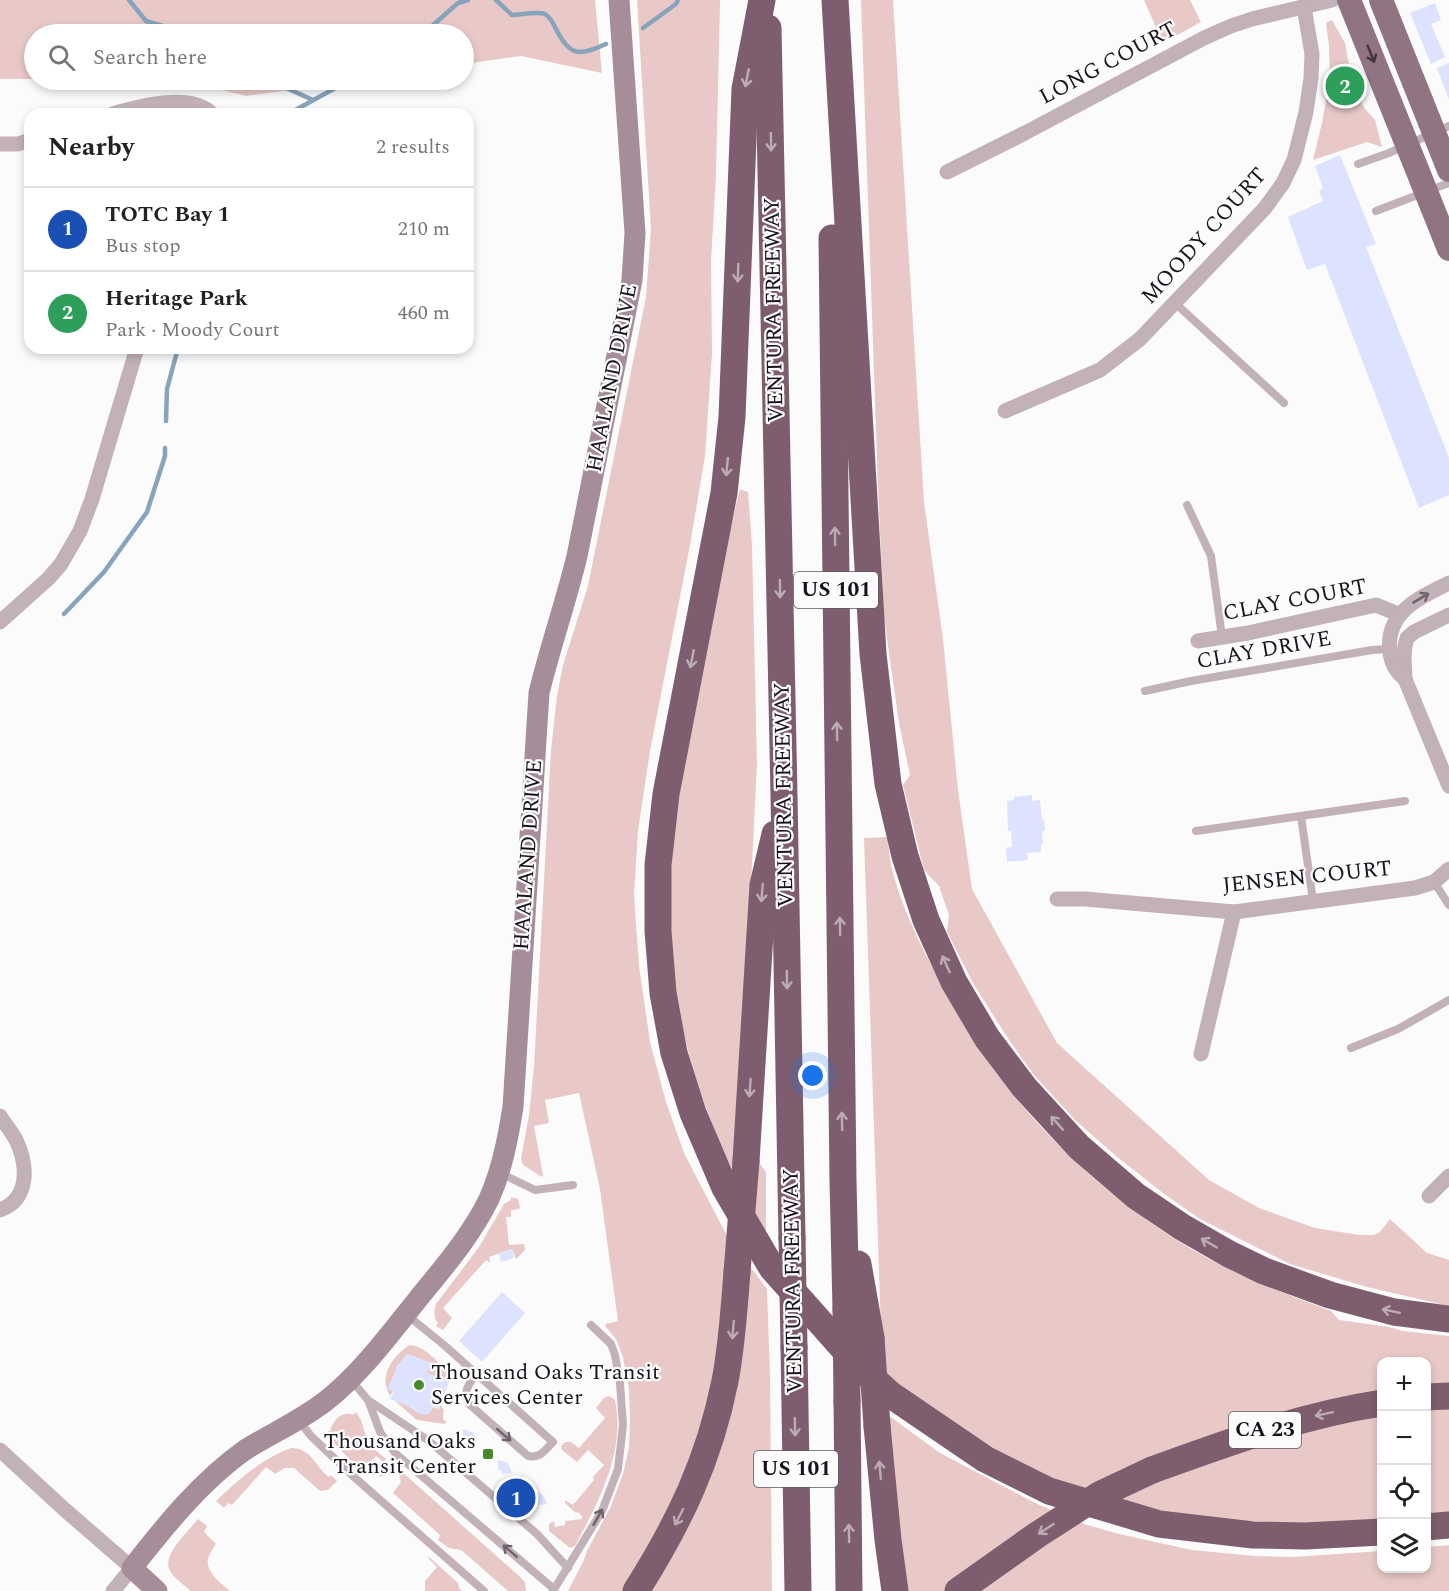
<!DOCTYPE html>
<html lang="en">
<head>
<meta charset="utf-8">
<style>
  :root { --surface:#fff; --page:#f6f6f6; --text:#222; --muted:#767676; --line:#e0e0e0; --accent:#b45309 }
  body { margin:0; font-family:Spectral,serif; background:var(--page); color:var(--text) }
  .controls { position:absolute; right:18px; bottom:18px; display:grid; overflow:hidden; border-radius:12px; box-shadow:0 3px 9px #0003 }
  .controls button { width:54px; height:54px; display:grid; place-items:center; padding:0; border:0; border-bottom:2px solid var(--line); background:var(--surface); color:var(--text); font:30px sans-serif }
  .you { position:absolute; left:813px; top:1076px; width:21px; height:21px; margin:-15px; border:4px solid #fff; border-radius:50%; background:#1a73e8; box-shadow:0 0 0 9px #1a73e833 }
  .badge { display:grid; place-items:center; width:39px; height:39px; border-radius:50%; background:var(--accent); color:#fff; font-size:20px; font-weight:700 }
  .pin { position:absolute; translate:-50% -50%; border:3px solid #fff; box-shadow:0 2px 6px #0006 }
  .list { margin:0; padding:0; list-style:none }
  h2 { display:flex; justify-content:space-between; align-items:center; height:78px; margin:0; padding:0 24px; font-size:26px }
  h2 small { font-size:20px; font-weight:400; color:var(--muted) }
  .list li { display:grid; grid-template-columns:39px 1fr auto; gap:18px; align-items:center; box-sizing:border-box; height:84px; padding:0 24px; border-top:2px solid var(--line) }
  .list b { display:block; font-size:22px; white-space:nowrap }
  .list p { margin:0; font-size:20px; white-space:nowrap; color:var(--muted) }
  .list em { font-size:20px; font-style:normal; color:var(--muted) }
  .icon { flex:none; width:33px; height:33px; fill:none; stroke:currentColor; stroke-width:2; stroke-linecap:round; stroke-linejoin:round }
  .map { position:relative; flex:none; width:1449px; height:1591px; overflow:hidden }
  .search { position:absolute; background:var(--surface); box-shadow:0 3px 9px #0003; left:24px; top:24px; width:450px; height:66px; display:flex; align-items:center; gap:15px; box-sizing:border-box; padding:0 21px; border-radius:33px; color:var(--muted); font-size:22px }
  .panel { position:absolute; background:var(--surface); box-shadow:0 3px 9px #0003; left:24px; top:108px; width:450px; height:246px; border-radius:18px }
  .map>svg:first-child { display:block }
  .green { fill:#e8c9c7 }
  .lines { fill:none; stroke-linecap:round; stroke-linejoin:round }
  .stream { stroke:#87a4bc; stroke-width:4.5 }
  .building { fill:#dde2fe }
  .lane { stroke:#c2b1b9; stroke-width:8 }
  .street { stroke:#c2b1b9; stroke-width:15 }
  .secondary { stroke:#a58e99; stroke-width:21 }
  .primary { stroke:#907482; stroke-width:24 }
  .highway { stroke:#7e5e6e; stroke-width:27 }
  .highway-bridge { stroke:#7e5e6e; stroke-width:27 }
  .oneway { stroke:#423440 }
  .oneway2 { stroke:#bcacb4 }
  .oneway3 { stroke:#6d626a }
  .poi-dot { fill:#48892a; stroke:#fbfbfb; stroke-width:2 }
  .labels { text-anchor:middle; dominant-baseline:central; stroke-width:4.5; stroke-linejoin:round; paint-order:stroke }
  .shield { fill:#fbfbfb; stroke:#5c585f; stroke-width:1.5 }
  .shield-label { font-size:21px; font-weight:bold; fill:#18121c }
  .street-label { font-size:22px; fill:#18121c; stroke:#fbfbfb }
  .poi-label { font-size:22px; fill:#18121c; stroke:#fbfbfb; text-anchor:start }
</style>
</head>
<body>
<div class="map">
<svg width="1449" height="1591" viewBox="0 0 1449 1591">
  <rect width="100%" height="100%" fill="#fbfbfb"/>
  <g class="green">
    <polygon points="0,0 595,0 602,73 521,56 464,64 464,34 34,34 34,79 0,79"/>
    <polygon points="637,0 720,0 716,175 711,261 712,354 705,456 690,545 650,751 638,831 634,895 639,966 650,1042 666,1102 684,1153 728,1238 721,1335 709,1403 690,1470 626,1591 568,1591 583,1562 587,1551 611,1506 623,1474 629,1447 630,1419 629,1389 623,1357 616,1339 605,1326 606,1324 618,1321 600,1189 579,1093 545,1100 549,1123 534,1126 543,1175 542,1177 523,1165 521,1159 529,1115 534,1067 551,750 557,696 563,665 588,586 646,297 651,229"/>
    <polygon points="861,0 893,0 924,502 943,639 958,790 972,889 1057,1043 1209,1180 1259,1208 1315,1228 1359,1235 1374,1235 1380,1232 1390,1219 1427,1253 1449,1260 1449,1306 1367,1287 1290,1264 1200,1219 1163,1193 1116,1156 1075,1120 1034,1075 1007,1037 973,983 947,932 949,915 939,886 924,870 903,785 910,775 899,723 884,617 878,487"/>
    <polygon points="1144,0 1190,0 1201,22 1163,43"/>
    <polygon points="1332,20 1345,43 1349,65 1353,72 1357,75 1362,91 1362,104 1365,109 1375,120 1382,147 1367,142 1313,160 1322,123 1330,78 1329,46 1326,23"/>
    <polygon points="182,80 360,80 246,96"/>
    <path d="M 740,489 L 748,492 L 752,544 L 757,764 L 747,964 L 754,1156 L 766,1172 L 766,1232 C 702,1124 663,1005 670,878 C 673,814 687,752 699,689 C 712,622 723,555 740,489 Z"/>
    <path d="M 888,837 C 889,848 889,859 892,869 C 904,916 927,959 951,1000 C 962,1020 973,1041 986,1059 C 1036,1130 1102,1192 1175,1239 C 1223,1270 1278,1291 1331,1311 L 1339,1320 L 1389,1327 L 1403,1331 L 1449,1336 L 1449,1512 L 1427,1515 L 1426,1362 L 1382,1362 L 1381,1520 L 1322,1525 L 1185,1518 L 1054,1480 L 995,1450 L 936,1415 L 885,1374 L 881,1330 L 878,1242 L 864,838 Z"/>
    <path d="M 511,1197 L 518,1199 L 520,1207 L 519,1209 L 511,1210 L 511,1217 L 506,1217 L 509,1245 L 524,1244 L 525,1250 L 516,1259 L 512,1249 L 489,1257 L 490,1263 L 486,1260 L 443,1308 L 452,1318 L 443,1330 L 436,1326 L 438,1323 C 433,1317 434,1311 436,1304 L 479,1247 L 504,1204 L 511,1200 Z"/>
    <polygon points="747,1262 767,1289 770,1376 772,1591 649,1591 671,1554"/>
    <path d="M 410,1345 C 426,1346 439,1364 450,1374 L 452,1379 L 449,1382 L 427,1373 L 431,1363 L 407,1354 L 405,1358 L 403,1358 L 400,1364 L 398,1364 L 388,1389 L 393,1391 L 390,1396 C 387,1389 384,1383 386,1376 C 388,1364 400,1350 410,1345 Z"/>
    <path d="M 608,1396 L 611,1397 L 615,1400 C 626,1451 598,1503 575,1546 L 570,1548 L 549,1531 L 549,1524 L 554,1521 L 555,1527 L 565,1525 L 565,1521 L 582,1519 L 582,1516 L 578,1512 L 576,1513 L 565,1503 L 565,1500 L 573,1505 L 594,1480 L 593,1477 L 604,1465 L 588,1450 L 577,1462 L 562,1450 L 561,1446 L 565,1442 L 571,1442 L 579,1448 L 605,1418 L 596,1408 L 604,1398 Z"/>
    <path d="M 394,1400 C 399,1402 405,1404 410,1407 C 417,1411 420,1416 430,1413 L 433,1407 L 439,1409 L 441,1405 L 444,1411 L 443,1414 L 443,1420 L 446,1421 L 445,1424 L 417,1420 Z"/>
    <path d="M 356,1412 C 363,1420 363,1431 368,1440 C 372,1448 379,1453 386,1459 L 384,1462 L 376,1456 L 362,1472 L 333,1442 L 328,1431 L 330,1431 C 333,1420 342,1410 353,1415 Z"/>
    <polygon points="888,1415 940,1453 1035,1503 1084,1524 1119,1534 1192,1550 1255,1556 1293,1557 1381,1551 1382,1568 1426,1568 1427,1547 1449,1545 1449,1591 908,1591 899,1534"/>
    <path d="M 291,1448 C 312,1448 315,1467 329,1477 L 331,1475 L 337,1481 L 328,1490 L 320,1491 L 294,1468 L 285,1468 L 275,1474 L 266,1467 L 232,1505 L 228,1503 L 224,1508 L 216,1501 C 238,1480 261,1459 291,1448 Z"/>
    <polygon points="391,1462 518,1575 525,1582 526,1591 508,1591 461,1550 449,1548 438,1540 440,1535 393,1493 401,1482 399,1474 394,1473 378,1477"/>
    <path d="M 198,1519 L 207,1526 L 204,1532 L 216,1544 C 213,1548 210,1553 208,1558 C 205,1572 221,1583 230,1591 L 191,1591 C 184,1585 175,1579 170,1571 C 161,1555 189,1531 198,1519 Z"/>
    <polygon points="429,1557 458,1583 459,1588 462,1591 425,1591 425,1581 437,1567 428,1558"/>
  </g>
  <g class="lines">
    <g class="stream">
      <polyline points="129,0 146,21 169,28 176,34"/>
      <path d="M 496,0 L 512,15 C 520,15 538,11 545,14 C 551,18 553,23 556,29 C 570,57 579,56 606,44"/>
      <polyline points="643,28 676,4 678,0"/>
      <polyline points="423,34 458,3 468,0"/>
      <polyline points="277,80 284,87 313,100"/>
      <polyline points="288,114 350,80"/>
      <polyline points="166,421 167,389 178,348"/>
      <polyline points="64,614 104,572 147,512 165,456 165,448"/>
    </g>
  </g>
  <g class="building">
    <polygon points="1435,3 1441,20 1431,24 1445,57 1431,64 1410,13"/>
    <polygon points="1449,63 1449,100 1437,68"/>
    <polygon points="1340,155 1376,244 1366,247 1449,458 1449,495 1419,508 1325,264 1307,270 1288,217 1323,201 1319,191 1323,188 1315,166"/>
    <polygon points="1032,795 1032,801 1040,800 1042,820 1044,819 1045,831 1042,831 1043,844 1041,844 1041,852 1027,853 1028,860 1007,862 1006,848 1012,847 1011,831 1008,831 1007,801 1014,800 1014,797"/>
    <polygon points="512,1249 514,1258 501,1262 499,1253"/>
    <polygon points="502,1292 525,1313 482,1362 459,1341"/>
    <polygon points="407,1354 431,1363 427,1373 449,1382 439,1409 433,1406 430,1413 424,1415 414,1411 411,1407 390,1399 394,1391 388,1389 398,1364 400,1365 403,1357 406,1358"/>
    <polygon points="463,1429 472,1432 475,1436 477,1442 468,1442 463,1439"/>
    <polygon points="498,1460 508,1463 512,1473 502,1474 502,1471 498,1469"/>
    <polygon points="533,1491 542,1494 545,1498 547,1504 538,1505 533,1501"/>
  </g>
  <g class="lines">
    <g class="lane">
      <polyline points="1358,164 1389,153 1449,126"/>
      <polyline points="1376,211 1449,183"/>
      <polyline points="1175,303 1284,403"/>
      <polyline points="1187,505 1211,556 1222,637"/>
      <polyline points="1145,691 1191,681 1372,650 1389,649"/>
      <polyline points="1301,816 1313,901"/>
      <polyline points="1196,831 1405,801"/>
      <polyline points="1434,882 1449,905"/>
      <polyline points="1351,1048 1398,1029 1449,1000"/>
      <polyline points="500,1173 535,1190 573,1185"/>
      <path d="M 407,1315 L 444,1345 L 553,1442 C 545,1450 540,1459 528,1456 L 469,1404 C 463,1390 468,1386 476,1374"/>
      <polyline points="352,1381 368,1400 429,1441 537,1534 568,1568"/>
      <polyline points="369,1402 380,1432 395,1453 554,1589"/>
      <polyline points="300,1422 311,1436 354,1477 484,1591"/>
      <polyline points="553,1591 602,1511 618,1469 623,1425 620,1383 615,1355 611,1344 591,1325"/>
    </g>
    <g class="street">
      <path d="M 113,114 C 139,106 191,92 212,114"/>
      <polyline points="0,144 18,144 30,140"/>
      <polyline points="947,172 1025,133 1204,38 1231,26 1252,19 1332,0"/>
      <polyline points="1005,411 1100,370 1140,339 1265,208 1283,183 1294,160 1306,112 1311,78 1312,54 1304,7"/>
      <polyline points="1449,615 1414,632 1407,638 1405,646 1404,657 1405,679 1449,786"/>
      <polyline points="0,622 49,578 61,564 80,531 92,499 137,348"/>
      <polyline points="1198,641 1248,633 1376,605 1398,614"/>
      <path d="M 1405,679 C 1396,672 1391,664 1390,652 C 1385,612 1419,598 1449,583"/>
      <polyline points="1057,899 1085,899 1234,912 1415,888 1434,882 1449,869"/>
      <polyline points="1201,1054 1234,912"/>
      <path d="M 0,1116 C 5,1124 12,1132 16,1140 C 28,1165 30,1199 0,1210"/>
      <polyline points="1429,1196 1449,1176"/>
      <polyline points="0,1450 64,1509 132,1568 113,1591"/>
    </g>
    <path class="secondary" d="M 157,1591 L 132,1568 C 165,1526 201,1481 245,1450 C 272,1433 302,1420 327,1400 C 362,1372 389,1335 418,1299 C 443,1268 471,1236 489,1199 C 502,1170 508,1138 513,1107 L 539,693 C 550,647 566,602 577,556 L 632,280 L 635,233 L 619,0"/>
    <g class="primary">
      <polyline points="1349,0 1449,249"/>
      <polyline points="1381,0 1449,170"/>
    </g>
    <g class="highway">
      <polyline points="762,0 745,89 732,417 724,493 666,794 658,865 658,931 663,993 674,1053 693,1113 725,1188 772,1268 859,1366 891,1395 985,1459 1049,1491 1159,1524 1253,1535 1305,1536 1382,1532"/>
      <polyline points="835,0 873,654 888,784 905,856 926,920 954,982 987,1038 1024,1087 1079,1147 1136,1196 1182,1227 1229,1254 1264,1271 1330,1295 1394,1312 1449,1319"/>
      <polyline points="768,28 784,795 792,1238"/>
      <polyline points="832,238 843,1180 846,1309"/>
      <polyline points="746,1161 763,885 775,834"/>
      <polyline points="858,1264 871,1338"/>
      <polyline points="794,1347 798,1591"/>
      <polyline points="1426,1397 1449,1396"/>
      <polyline points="847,1401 849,1591"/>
      <polyline points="877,1426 888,1540 895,1591"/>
      <path d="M 1152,1470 C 1227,1443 1302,1415 1382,1403"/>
      <polyline points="1426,1527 1449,1525"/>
      <path d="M 636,1591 C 679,1523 709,1461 725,1381 C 732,1345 734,1309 737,1272"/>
    </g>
    <g class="highway-bridge">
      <polyline points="792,1238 794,1347"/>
      <polyline points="737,1272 746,1161"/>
      <polyline points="846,1309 847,1401"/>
      <polyline points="871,1338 877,1426"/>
      <polyline points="958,1591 1037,1535 1099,1495 1152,1470"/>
    </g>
  </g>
  <defs><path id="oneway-shaft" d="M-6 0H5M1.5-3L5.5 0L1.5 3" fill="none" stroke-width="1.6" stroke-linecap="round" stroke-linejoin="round" transform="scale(1.5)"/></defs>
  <use class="oneway" href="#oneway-shaft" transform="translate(1371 54) rotate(68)"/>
  <g class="oneway2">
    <use href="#oneway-shaft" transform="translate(747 78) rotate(101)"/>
    <use href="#oneway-shaft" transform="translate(771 142) rotate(89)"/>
    <use href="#oneway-shaft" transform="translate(738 273) rotate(92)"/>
    <use href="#oneway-shaft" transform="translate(727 467) rotate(96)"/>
    <use href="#oneway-shaft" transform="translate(835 536) rotate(-91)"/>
    <use href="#oneway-shaft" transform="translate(780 589) rotate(89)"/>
    <use href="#oneway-shaft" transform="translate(692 659) rotate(101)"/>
    <use href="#oneway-shaft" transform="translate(837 731) rotate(-91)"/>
    <use href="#oneway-shaft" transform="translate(762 893) rotate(95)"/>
    <use href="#oneway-shaft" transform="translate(840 926) rotate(-91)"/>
    <use href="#oneway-shaft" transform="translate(946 964) rotate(-114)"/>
    <use href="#oneway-shaft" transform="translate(787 980) rotate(89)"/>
    <use href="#oneway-shaft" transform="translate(750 1088) rotate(94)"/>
    <use href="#oneway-shaft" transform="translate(842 1121) rotate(-91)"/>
    <use href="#oneway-shaft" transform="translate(1057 1123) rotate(-132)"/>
    <use href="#oneway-shaft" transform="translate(1209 1243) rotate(-150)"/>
    <use href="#oneway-shaft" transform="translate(1391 1311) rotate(-168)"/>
    <use href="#oneway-shaft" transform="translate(733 1330) rotate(95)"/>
    <use href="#oneway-shaft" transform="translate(1324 1414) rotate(168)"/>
    <use href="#oneway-shaft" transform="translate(795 1427) rotate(89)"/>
    <use href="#oneway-shaft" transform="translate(880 1470) rotate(-95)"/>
    <use href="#oneway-shaft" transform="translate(679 1517) rotate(117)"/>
    <use href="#oneway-shaft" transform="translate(1046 1529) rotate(147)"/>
    <use href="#oneway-shaft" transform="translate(849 1533) rotate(-91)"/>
  </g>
  <g class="oneway3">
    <use href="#oneway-shaft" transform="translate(1421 598) rotate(-31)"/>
    <use href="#oneway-shaft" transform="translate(504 1435) rotate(41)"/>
    <use href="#oneway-shaft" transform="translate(598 1517) rotate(-60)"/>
    <use href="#oneway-shaft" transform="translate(510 1551) rotate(-139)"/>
  </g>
  <g class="poi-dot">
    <circle cx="419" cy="1385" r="6"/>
    <rect x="482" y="1448" width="12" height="12" rx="3"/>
  </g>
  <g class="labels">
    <g class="shield">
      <rect x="794" y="572" width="84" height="36" rx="4.5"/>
      <rect x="1229" y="1412" width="72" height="36" rx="4.5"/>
      <rect x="754" y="1451" width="84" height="36" rx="4.5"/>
    </g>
    <g class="shield-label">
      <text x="836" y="590">US 101</text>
      <text x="1265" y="1430">CA 23</text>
      <text x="796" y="1469">US 101</text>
    </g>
    <g class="street-label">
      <text transform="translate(1108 63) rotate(-28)">LONG COURT</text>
      <text transform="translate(1204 236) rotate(-48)">MOODY COURT</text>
      <text transform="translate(774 310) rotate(-91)">VENTURA FREEWAY</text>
      <text transform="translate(612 378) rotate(-79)">HAALAND DRIVE</text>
      <text transform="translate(1295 600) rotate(-11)">CLAY COURT</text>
      <text transform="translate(1264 650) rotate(-10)">CLAY DRIVE</text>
      <text transform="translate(784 795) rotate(-91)">VENTURA FREEWAY</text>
      <text transform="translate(528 855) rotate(-86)">HAALAND DRIVE</text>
      <text transform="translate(1307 877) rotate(-6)">JENSEN COURT</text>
      <text transform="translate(793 1281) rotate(-91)">VENTURA FREEWAY</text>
    </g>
    <g class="poi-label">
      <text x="431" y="1372">Thousand Oaks Transit<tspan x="431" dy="25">Services Center</tspan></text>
      <text x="476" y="1441" text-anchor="end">Thousand Oaks<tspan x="476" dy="25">Transit Center</tspan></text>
    </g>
  </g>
</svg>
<div class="controls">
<button>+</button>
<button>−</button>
<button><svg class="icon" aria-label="locate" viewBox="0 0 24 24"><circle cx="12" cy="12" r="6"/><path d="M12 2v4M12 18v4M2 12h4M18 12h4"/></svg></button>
<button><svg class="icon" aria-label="layers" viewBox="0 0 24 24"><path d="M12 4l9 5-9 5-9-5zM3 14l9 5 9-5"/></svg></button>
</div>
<div class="you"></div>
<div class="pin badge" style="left:516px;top:1498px;background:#1a4fb4">1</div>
<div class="pin badge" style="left:1345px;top:86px;background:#2e9e5b">2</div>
<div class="search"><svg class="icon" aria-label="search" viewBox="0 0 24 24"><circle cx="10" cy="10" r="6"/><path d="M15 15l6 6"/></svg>Search here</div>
<section class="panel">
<h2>Nearby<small>2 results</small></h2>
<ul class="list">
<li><span class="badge" style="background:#1a4fb4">1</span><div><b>TOTC Bay 1</b><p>Bus stop</p></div><em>210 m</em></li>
<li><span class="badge" style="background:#2e9e5b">2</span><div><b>Heritage Park</b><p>Park · Moody Court</p></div><em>460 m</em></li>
</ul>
</section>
</div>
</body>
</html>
